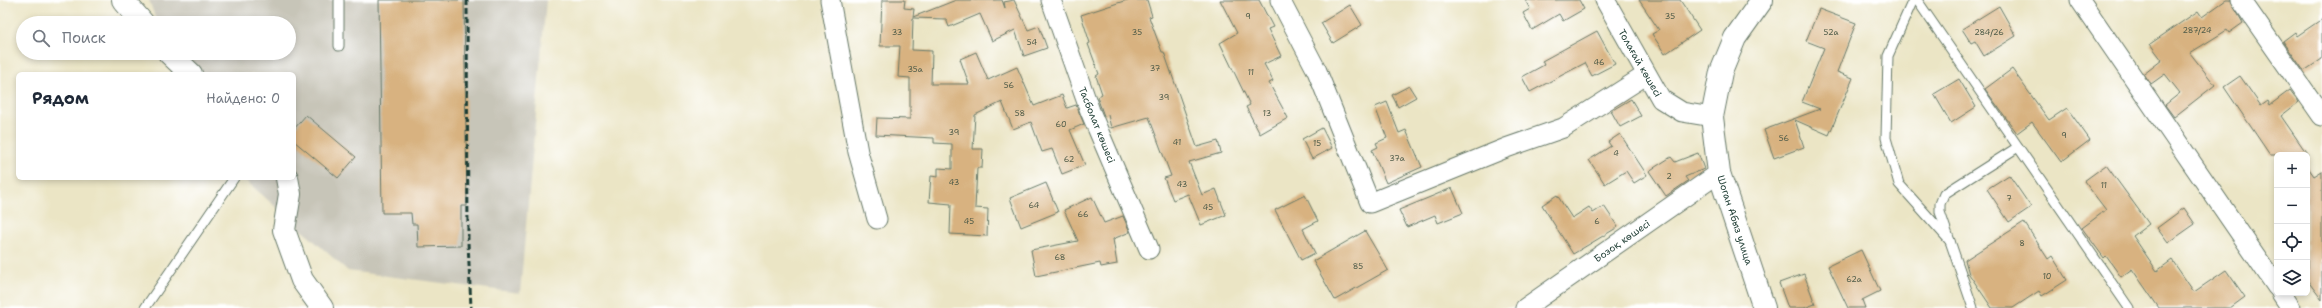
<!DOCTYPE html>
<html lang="ru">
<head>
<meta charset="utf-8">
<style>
  :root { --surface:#fff; --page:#f6f6f7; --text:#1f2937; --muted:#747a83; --line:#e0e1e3 }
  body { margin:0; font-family:"Shantell Sans",sans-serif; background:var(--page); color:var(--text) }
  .controls { position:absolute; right:12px; bottom:12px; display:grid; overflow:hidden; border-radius:6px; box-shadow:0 2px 6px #0003 }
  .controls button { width:36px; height:36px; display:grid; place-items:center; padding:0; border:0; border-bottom:1px solid var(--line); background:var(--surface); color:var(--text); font:20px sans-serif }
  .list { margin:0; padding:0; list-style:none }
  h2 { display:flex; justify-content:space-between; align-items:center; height:52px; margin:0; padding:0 16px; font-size:17px }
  h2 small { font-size:13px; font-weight:400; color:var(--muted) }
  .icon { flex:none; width:22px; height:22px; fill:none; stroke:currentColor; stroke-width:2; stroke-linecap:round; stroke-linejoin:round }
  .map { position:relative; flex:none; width:2322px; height:308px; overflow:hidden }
  .search { position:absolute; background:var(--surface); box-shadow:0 2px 6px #0003; left:16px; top:16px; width:280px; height:44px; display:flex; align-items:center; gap:10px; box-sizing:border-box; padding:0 14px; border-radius:22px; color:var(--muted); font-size:15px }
  .panel { position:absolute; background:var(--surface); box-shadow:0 2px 6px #0003; left:16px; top:72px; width:280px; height:108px; border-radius:6px }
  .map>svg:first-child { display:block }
  .industrial { fill:#c7c5b8 }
  .building { fill:#d8b280 }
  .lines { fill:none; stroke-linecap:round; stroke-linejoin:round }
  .service-casing { stroke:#667867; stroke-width:11 }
  .minor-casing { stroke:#667867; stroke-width:21 }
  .tertiary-casing { stroke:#667867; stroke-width:24 }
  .service { stroke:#fff; stroke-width:9 }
  .minor { stroke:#fff; stroke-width:19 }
  .tertiary { stroke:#fff; stroke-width:22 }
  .rail { stroke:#1f3d34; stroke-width:3; stroke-dasharray:6 3; stroke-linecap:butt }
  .labels { text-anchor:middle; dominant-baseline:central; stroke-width:3; stroke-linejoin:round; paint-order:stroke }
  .number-label { font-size:8px; fill:#4d5a47 }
  .street-label { font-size:10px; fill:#1f3d34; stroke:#fff }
</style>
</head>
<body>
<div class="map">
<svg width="2322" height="308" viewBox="0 0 2322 308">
  <rect width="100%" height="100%" fill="#fff"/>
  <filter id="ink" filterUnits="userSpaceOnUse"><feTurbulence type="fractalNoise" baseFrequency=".025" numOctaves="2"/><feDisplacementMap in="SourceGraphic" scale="8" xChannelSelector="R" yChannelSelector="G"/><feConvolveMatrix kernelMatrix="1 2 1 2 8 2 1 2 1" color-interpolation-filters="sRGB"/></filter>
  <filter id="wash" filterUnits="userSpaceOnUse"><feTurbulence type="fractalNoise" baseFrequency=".012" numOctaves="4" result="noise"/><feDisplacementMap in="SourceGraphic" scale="16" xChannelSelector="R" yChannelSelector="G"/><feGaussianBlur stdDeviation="0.9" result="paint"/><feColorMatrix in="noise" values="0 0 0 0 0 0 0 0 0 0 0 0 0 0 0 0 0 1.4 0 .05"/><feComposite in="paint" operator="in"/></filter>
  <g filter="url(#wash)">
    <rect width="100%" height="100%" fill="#ebe5c5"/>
    <polygon class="industrial" points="149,0 546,0 520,293 348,271 243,178 294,178 294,74 174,74 167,53 289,53 289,23 157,23"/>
    <g id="blocks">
      <g class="building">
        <polygon points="379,0 464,0 467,206 461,206 461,246 418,247 417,224 412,224 411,213 382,213"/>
        <polygon points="882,0 905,0 904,8 914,9 913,17 956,0 1002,0 1005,8 1004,2 1014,0 1028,30 1039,26 1047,48 1024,56 1015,30 992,41 980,14 949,27 946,19 913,18 912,50 932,51 931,84 969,84 960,59 976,52 988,80 1017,67 1034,106 1062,95 1067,108 1076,105 1084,124 1070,130 1085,165 1062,174 1052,149 1042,152 1031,122 1013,129 1002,102 975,115 973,149 983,149 982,168 977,168 975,208 988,209 987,236 950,234 951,204 929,202 931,176 938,177 938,168 952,169 952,144 934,143 934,138 876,135 877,118 910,119 910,78 898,77 900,46 880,46"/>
        <polygon points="1127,0 1147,0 1152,16 1149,17 1162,52 1164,52 1197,147 1218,141 1221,153 1189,162 1202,195 1216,189 1226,215 1201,225 1188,194 1173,200 1164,178 1171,176 1149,117 1111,128 1108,115 1104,116 1097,97 1102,94 1096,76 1099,74 1088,44 1090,43 1081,15"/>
        <polygon points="1220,0 1259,0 1273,27 1268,29 1281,56 1264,64 1273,81 1269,83 1288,118 1260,134 1246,107 1250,105 1220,43 1237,33"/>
        <polygon points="1525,0 1579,0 1584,9 1563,21 1559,14 1532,30 1523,13 1530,9"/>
        <polygon points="1639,0 1680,0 1700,30 1665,54 1652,34 1659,30"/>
        <polygon points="2226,0 2230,0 2243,23 2229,33 2227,30 2190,53 2215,85 2174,117 2165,105 2180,93 2165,74 2151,84 2144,74 2162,60 2150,44 2198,11 2202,17"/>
        <polygon points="1350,5 1362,25 1333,43 1321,23"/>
        <polygon points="1999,6 2016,36 1984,56 1975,41 1971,43 1962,29"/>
        <polygon points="1819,9 1856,23 1837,72 1853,78 1829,135 1795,120 1804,147 1774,158 1764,130 1820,109 1802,102 1824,48 1806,41"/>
        <polygon points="2322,19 2322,59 2304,71 2283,41 2295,32 2297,36"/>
        <polygon points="1597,31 1615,64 1592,76 1585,63 1530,92 1522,77 1544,65 1542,61"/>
        <polygon points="2012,69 2049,120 2067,108 2090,140 2061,162 2032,122 2017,133 1985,89"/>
        <polygon points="2240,76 2261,106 2268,101 2270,105 2290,90 2299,102 2281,116 2308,155 2270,155 2224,87"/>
        <polygon points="1959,79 1976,107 1951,123 1934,94"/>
        <polygon points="1409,86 1416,97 1398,107 1392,95"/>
        <polygon points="1631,99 1641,116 1620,127 1611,111"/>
        <polygon points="1387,102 1399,133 1406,130 1422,167 1386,183 1372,150 1378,147 1376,143 1387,138 1375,107"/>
        <polygon points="306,115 356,157 338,178 294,141 294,129"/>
        <polygon points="1322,128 1332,148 1312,159 1302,139"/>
        <polygon points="1620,134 1647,175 1634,183 1626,171 1605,184 1589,160 1611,146 1608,142"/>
        <polygon points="1698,153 1704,169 1685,177 1688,181 1666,196 1649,171 1671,157 1675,162"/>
        <polygon points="2106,165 2149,224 2133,236 2157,271 2172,260 2194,292 2226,270 2245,297 2230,308 2159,308 2132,269 2121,277 2106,256 2104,258 2082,228 2106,210 2084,181"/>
        <polygon points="2307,166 2314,176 2322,171 2322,300 2307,280"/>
        <polygon points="2009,175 2031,207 2009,222 1987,189"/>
        <polygon points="1046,183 1058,212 1021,227 1010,198"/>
        <polygon points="1452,188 1463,213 1438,223 1435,215 1407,227 1399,210"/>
        <polygon points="1305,195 1318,221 1303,229 1315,253 1301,260 1275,210"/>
        <polygon points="1557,195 1572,218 1589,207 1593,213 1604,206 1618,227 1573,254 1542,205"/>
        <polygon points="1092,197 1104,223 1123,216 1130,232 1113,239 1117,264 1101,267 1100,263 1036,276 1031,250 1078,241 1064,210"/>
        <polygon points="2184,208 2195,224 2168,243 2157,228"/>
        <polygon points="2024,222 2048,259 2052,256 2067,280 2042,296 2039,291 2013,308 1992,308 1969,274 1965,260"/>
        <polygon points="1365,231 1388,270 1335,300 1313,261"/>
        <polygon points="1861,250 1880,291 1862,300 1865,308 1848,308 1828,266"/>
        <polygon points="1804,274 1815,304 1804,308 1788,308 1779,283"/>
      </g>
    </g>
  </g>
  <g filter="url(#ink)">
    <use href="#blocks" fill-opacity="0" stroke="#667867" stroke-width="1"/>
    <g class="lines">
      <defs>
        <g id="service">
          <polyline points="339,0 339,46"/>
          <polyline points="1913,0 1888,56 1886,138 1899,184 1950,241"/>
          <polyline points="1917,0 2129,308"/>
          <polyline points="145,308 234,178"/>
          <polyline points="1973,308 1940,212 1940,204 1944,194 2018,147"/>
        </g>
        <g id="minor">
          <polyline points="830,0 858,152 877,219"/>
          <polyline points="1051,0 1090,111 1149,249"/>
          <polyline points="1280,0 1317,71 1370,203 1506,148 1563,128 1646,75"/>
          <polyline points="1605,0 1661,99 1682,112 1712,117"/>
          <polyline points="2080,0 2277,287"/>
          <polyline points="2241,0 2322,116"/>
          <polyline points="2281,293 2291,308"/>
          <polyline points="1525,308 1719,173"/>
        </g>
        <g id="tertiary">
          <polyline points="123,0 143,23"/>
          <polyline points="1762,0 1735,38 1721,72 1712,117 1719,173 1764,308"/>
          <polyline points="169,53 191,74"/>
          <polyline points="287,178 290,194 284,230 302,280 322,308"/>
        </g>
      </defs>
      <use href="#service" class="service-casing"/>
      <use href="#minor" class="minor-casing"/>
      <use href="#tertiary" class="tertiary-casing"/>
      <use href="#service" class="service"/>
      <use href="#minor" class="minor"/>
      <use href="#tertiary" class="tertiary"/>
      <polyline class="rail" points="467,0 468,242 471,308"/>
    </g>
  </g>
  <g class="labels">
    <g class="number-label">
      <text x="1248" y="16">9</text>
      <text x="1670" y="16">35</text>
      <text x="2197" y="30">287/24</text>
      <text x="897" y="32">33</text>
      <text x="1137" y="32">35</text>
      <text x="1831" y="32">52а</text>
      <text x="1989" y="32">284/26</text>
      <text x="1032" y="42">54</text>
      <text x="1599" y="62">46</text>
      <text x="1155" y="68">37</text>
      <text x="915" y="69">35а</text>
      <text x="1251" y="72">11</text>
      <text x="1009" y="85">56</text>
      <text x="1164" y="97">39</text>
      <text x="1020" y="113">58</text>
      <text x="1267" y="113">13</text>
      <text x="1061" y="124">60</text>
      <text x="954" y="132">39</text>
      <text x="2064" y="135">9</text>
      <text x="1784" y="138">56</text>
      <text x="1177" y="142">41</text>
      <text x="1317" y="143">15</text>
      <text x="1616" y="153">4</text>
      <text x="1397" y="158">37а</text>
      <text x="1069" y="159">62</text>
      <text x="1669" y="176">2</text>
      <text x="954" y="182">43</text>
      <text x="1182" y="184">43</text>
      <text x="2104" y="185">11</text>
      <text x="2009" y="198">7</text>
      <text x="1034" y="205">64</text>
      <text x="1208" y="207">45</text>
      <text x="1083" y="214">66</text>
      <text x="969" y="221">45</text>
      <text x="1597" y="221">6</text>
      <text x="2022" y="243">8</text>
      <text x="1060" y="257">68</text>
      <text x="1358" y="266">85</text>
      <text x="2047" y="276">10</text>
      <text x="1854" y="279">62а</text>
    </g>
    <g class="street-label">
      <text transform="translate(1640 63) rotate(60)">Толағай көшесі</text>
      <text transform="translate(1097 125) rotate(68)">Тасболат көшесі</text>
      <text transform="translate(1735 220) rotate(72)">Шоган Абыз улица</text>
      <text transform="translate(1622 241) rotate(-35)">Бозоқ көшесі</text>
    </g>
  </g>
</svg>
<div class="controls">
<button>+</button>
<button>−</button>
<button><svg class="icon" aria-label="locate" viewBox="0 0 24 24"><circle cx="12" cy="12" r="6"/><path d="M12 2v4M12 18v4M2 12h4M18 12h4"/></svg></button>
<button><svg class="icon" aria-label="layers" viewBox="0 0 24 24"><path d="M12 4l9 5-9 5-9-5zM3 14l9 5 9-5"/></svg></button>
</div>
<div class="search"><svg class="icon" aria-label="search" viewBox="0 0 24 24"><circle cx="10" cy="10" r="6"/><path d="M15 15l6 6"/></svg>Поиск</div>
<section class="panel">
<h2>Рядом<small>Найдено: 0</small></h2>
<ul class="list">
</ul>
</section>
</div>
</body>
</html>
